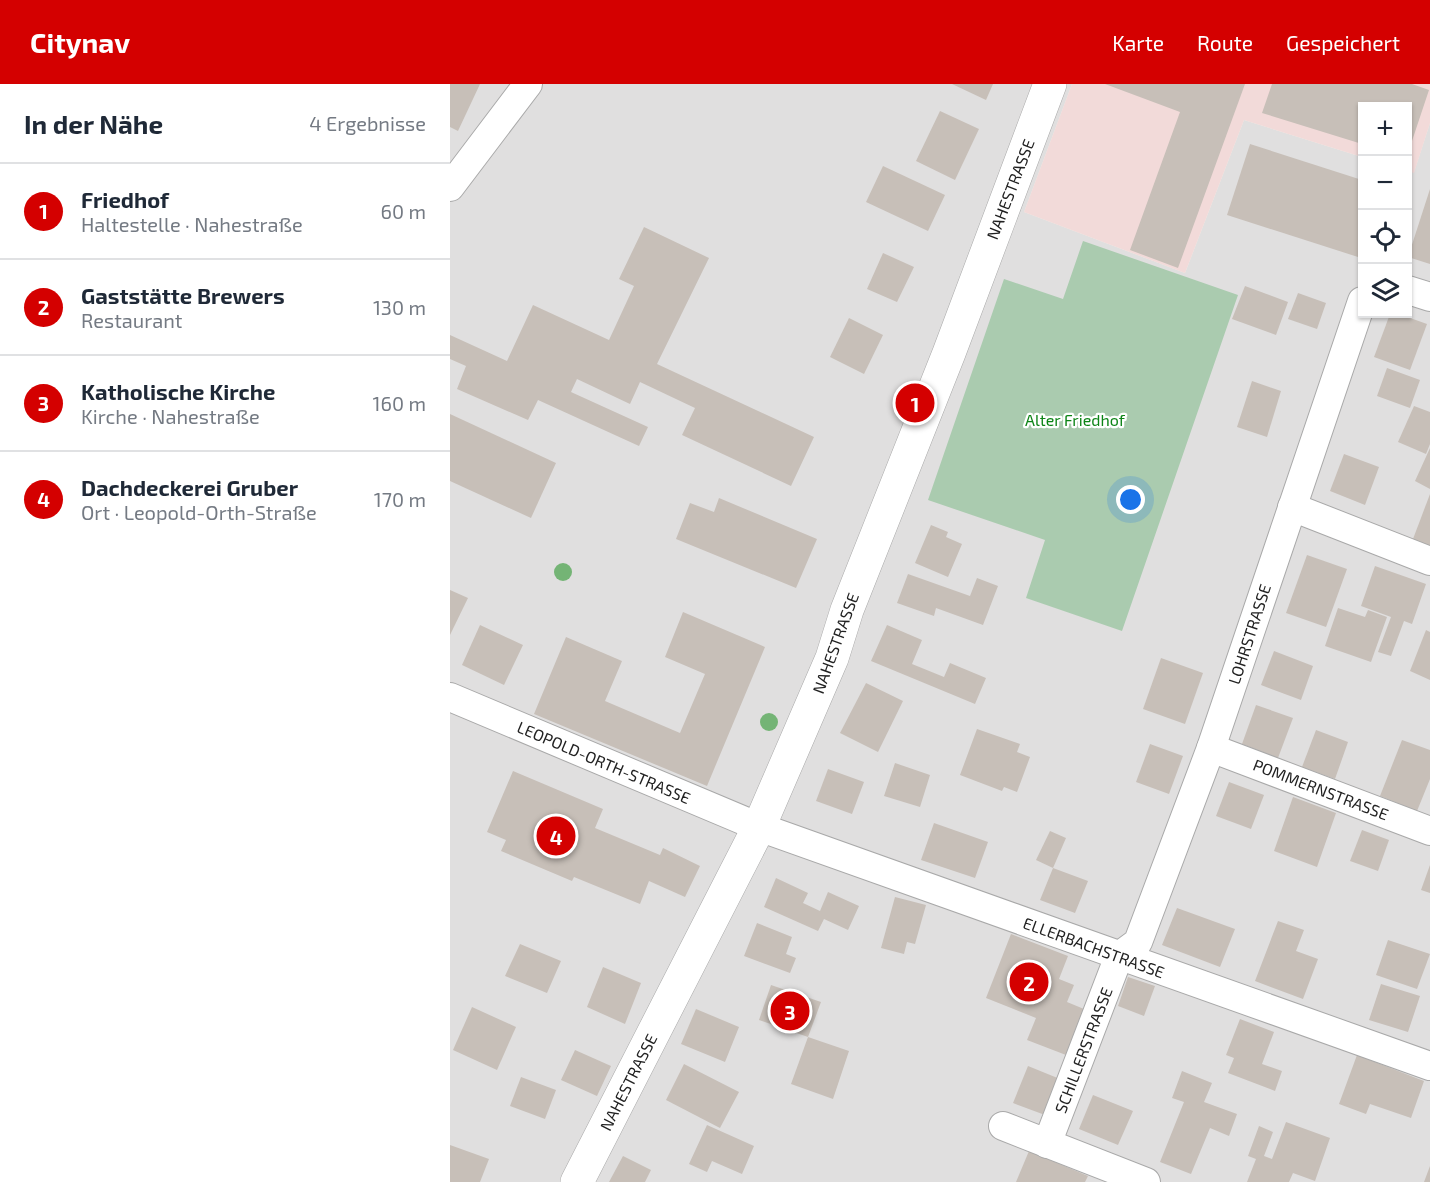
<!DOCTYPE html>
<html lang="de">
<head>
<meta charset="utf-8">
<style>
  :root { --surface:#fff; --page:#f6f6f7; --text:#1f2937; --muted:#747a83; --line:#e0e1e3; --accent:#d40000 }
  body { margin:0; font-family:"Exo 2",sans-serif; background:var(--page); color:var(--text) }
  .controls { position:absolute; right:18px; top:18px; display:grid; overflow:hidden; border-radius:0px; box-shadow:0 2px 4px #0004 }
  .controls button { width:54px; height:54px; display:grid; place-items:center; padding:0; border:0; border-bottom:2px solid var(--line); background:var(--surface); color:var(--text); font:30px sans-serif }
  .you { position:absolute; left:681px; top:416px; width:21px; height:21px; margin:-15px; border:4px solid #fff; border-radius:50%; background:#1a73e8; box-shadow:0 0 0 9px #1a73e833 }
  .badge { display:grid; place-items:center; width:39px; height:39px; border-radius:50%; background:var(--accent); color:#fff; font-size:20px; font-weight:700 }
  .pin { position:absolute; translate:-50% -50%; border:3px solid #fff; box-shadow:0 2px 6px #0006 }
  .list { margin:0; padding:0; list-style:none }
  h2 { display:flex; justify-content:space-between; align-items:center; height:78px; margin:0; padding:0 24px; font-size:26px }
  h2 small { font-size:20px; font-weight:400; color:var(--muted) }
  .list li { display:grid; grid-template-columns:39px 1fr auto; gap:18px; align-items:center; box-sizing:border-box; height:96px; padding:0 24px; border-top:2px solid var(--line) }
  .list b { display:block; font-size:22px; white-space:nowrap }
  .list p { margin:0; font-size:20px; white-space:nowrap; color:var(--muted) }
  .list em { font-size:20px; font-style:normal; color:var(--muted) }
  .icon { flex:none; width:33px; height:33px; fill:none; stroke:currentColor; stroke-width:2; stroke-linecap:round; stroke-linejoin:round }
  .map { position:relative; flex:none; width:980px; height:1098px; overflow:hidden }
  header { display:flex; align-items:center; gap:36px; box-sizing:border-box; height:84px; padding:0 30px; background:var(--accent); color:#fff }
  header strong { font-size:28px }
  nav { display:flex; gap:33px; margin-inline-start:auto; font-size:21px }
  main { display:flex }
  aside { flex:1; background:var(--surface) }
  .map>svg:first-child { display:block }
  .residential { fill:#e0dfdf }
  .commercial { fill:#f2dad9 }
  .cemetery { fill:#aacbaf }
  .building { fill:#c7bfb8 }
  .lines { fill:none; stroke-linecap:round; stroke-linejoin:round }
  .minor-casing { stroke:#a9a9a9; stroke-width:30 }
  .tertiary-casing { stroke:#a9a9a9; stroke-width:34 }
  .minor { stroke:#fff; stroke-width:28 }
  .tertiary { stroke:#fff; stroke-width:33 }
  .tree { fill:#74b475 }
  .labels { text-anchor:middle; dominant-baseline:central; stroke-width:4.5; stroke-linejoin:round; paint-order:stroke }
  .street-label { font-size:16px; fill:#222; stroke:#fff }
  .park-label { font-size:16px; fill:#0c8416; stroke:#fff }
</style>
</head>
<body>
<header>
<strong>Citynav</strong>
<nav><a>Karte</a><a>Route</a><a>Gespeichert</a></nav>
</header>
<main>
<aside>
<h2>In der Nähe<small>4 Ergebnisse</small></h2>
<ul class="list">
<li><span class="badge">1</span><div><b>Friedhof</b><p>Haltestelle · Nahestraße</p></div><em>60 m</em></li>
<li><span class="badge">2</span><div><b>Gaststätte Brewers</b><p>Restaurant</p></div><em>130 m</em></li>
<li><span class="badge">3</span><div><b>Katholische Kirche</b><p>Kirche · Nahestraße</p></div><em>160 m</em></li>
<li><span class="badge">4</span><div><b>Dachdeckerei Gruber</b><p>Ort · Leopold-Orth-Straße</p></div><em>170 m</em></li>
</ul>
</aside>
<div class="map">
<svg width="980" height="1098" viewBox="0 0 980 1098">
  <rect width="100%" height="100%" fill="#f2efe9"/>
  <polygon class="residential" points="0,0 622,0 574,128 735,189 794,36 912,73 912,230 958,230 958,87 964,88 980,39 980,1098 0,1098"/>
  <polygon class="commercial" points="622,0 980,0 980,39 964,89 958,87 958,22 912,22 912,73 794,36 735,189 574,128"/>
  <polygon class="cemetery" points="633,157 788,211 672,547 576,514 595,456 478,416 554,195 613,215"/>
  <g class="building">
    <polygon points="0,0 30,0 8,47 0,43"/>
    <polygon points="502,0 543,0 536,16"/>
    <polygon points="655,0 795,0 728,184 680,166 730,28"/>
    <polygon points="822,0 962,0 979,6 958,69 958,22 912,22 912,60 812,29"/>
    <polygon points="490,27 529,45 505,96 466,77"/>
    <polygon points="800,60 912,96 912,161 908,173 777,131"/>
    <polygon points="433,82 495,111 478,147 416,118"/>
    <polygon points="980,105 980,180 958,173"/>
    <polygon points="194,143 259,174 207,280 364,353 341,402 232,351 245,324 190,298 180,320 127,295 121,308 198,343 189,362 88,316 78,336 7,305 16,282 0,275 0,251 57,277 83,221 159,256 184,202 169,195"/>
    <polygon points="433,169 464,183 447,218 417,205"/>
    <polygon points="795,202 838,218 826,251 782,235"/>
    <polygon points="848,209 876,219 867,245 838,235"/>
    <polygon points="940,230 949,230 977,240 960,286 924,273"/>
    <polygon points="399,234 433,251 414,290 380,273"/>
    <polygon points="937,284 970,296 960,324 927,312"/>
    <polygon points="802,297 831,307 817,353 787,343"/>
    <polygon points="964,322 980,328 980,360 976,370 948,358"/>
    <polygon points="0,330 106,379 81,434 0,397"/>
    <polygon points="980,364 980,405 965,397"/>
    <polygon points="894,370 929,383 915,421 880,407"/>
    <polygon points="980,410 980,462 963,455"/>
    <polygon points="269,414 367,455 346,504 226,455 240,419 264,428"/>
    <polygon points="481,441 498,448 496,453 512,460 498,493 465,479"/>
    <polygon points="857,471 897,485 876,543 836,529"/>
    <polygon points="925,482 976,500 962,540 954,537 941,572 928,568 941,533 911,522"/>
    <polygon points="458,490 520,512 527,494 548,502 533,541 486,524 484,532 447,519"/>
    <polygon points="0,506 18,514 0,551"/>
    <polygon points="888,524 915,533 918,526 937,533 921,578 875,562"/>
    <polygon points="233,528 315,563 257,702 84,630 116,553 172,577 155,617 230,649 255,590 215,573"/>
    <polygon points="30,541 73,561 54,601 12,581"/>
    <polygon points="437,541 472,556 462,580 494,593 500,579 536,594 525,620 421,577"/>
    <polygon points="976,546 980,548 980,596 960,587"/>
    <polygon points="824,567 863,582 851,616 811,601"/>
    <polygon points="711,574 753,589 735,640 693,625"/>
    <polygon points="416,599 453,617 428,668 390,649"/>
    <polygon points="806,621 843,634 828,674 792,660"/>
    <polygon points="527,645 570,660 567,668 580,673 567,708 554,703 552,707 510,691"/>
    <polygon points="866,646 898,658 885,695 852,683"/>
    <polygon points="952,656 980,666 980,695 967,727 930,712"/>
    <polygon points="700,660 733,672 719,710 686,698"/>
    <polygon points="445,679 480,691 470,723 434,712"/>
    <polygon points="378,685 414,698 402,730 366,717"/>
    <polygon points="63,687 153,725 145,744 210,771 213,764 250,782 235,813 199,797 190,820 124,793 122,797 51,767 56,756 37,748"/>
    <polygon points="779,698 814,711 801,745 766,732"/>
    <polygon points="843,713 886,729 867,783 824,767"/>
    <polygon points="484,739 538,758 525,794 471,776"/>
    <polygon points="912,746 939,756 928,787 900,777"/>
    <polygon points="600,747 616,754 603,784 586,776"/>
    <polygon points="980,781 980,809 971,806"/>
    <polygon points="603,784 638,797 625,829 590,816"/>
    <polygon points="326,794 358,809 353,819 370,827 378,808 409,822 398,846 374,835 368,847 314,823"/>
    <polygon points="445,813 476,821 465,860 457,858 454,870 431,864"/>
    <polygon points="727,824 785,845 770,883 712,861"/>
    <polygon points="828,837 854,846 846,867 868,875 853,915 805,897"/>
    <polygon points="307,839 342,853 336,870 346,874 340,889 294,872"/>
    <polygon points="561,850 618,872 609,895 624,901 617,918 634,925 616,971 577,956 586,934 536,914"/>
    <polygon points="938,856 980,870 967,905 926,891"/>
    <polygon points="70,860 111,877 97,909 55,892"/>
    <polygon points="153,883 191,899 175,940 137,923"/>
    <polygon points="678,893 705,902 694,932 668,922"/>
    <polygon points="931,900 970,912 958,948 919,936"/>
    <polygon points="321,901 371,918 358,953 309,936"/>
    <polygon points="22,923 66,943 47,986 3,966"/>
    <polygon points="246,925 289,943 275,978 231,960"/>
    <polygon points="790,935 824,948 812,980 832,987 825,1007 778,989 784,974 776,971"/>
    <polygon points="358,953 399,967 383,1015 341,1000"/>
    <polygon points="125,966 161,982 147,1012 111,996"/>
    <polygon points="907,971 974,997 961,1034 920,1020 916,1030 889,1020"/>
    <polygon points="234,980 289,1008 270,1044 216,1016"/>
    <polygon points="578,982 610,995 595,1031 563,1019"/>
    <polygon points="732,987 762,999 754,1018 787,1030 779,1052 760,1044 741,1090 710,1078 734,1018 722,1014"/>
    <polygon points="71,993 106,1006 95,1035 60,1022"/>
    <polygon points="643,1011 683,1027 668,1061 629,1045"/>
    <polygon points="836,1038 880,1054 865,1097 843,1089 839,1098 797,1098 806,1075 798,1072 809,1042 823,1048 814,1072 822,1075"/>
    <polygon points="257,1041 304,1062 292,1090 262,1077 257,1088 239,1080"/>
    <polygon points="0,1061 39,1075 30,1098 0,1098"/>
    <polygon points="579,1067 638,1092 635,1098 566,1098"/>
    <polygon points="173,1072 201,1086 195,1098 159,1098"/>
    <polygon points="980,1082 980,1098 974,1098"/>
  </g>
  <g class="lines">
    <defs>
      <g id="minor">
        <polyline points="0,103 78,0"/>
        <polyline points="958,206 980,213"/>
        <polyline points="842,423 980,477"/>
        <polyline points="0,613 309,743 980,982"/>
        <polyline points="761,664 980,747"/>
        <polyline points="553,1042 696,1098"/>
        <polyline points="597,1060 669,872 688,858 761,664 912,217"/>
      </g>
      <polyline id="tertiary" points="127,1098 309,743 382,574 397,526 499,269 600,0"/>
    </defs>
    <use href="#minor" class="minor-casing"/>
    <use href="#tertiary" class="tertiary-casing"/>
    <use href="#minor" class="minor"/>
    <use href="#tertiary" class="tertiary"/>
  </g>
  <g class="tree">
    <circle cx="113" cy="488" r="9"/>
    <circle cx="319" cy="638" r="9"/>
  </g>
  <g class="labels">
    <g class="street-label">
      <text transform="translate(560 105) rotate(-69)">NAHESTRASSE</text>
      <text transform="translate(799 550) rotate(-72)">LOHRSTRASSE</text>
      <text transform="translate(385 559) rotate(-70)">NAHESTRASSE</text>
      <text transform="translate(154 678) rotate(23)">LEOPOLD-ORTH-STRASSE</text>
      <text transform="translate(871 705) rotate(21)">POMMERNSTRASSE</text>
      <text transform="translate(644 863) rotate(20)">ELLERBACHSTRASSE</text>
      <text transform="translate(633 966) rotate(-69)">SCHILLERSTRASSE</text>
      <text transform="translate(178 998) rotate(-63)">NAHESTRASSE</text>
    </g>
    <g class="park-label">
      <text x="625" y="335">Alter Friedhof</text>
    </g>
  </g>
</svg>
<div class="controls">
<button>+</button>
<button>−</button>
<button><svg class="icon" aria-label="locate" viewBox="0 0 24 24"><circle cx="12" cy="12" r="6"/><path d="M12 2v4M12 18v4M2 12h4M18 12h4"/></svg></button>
<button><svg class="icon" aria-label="layers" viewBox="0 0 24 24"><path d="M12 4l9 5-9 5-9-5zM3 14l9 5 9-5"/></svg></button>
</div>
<div class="you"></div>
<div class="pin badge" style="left:465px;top:319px">1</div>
<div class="pin badge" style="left:579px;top:898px">2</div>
<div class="pin badge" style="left:340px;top:927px">3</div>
<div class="pin badge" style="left:106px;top:752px">4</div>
</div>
</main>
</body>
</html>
